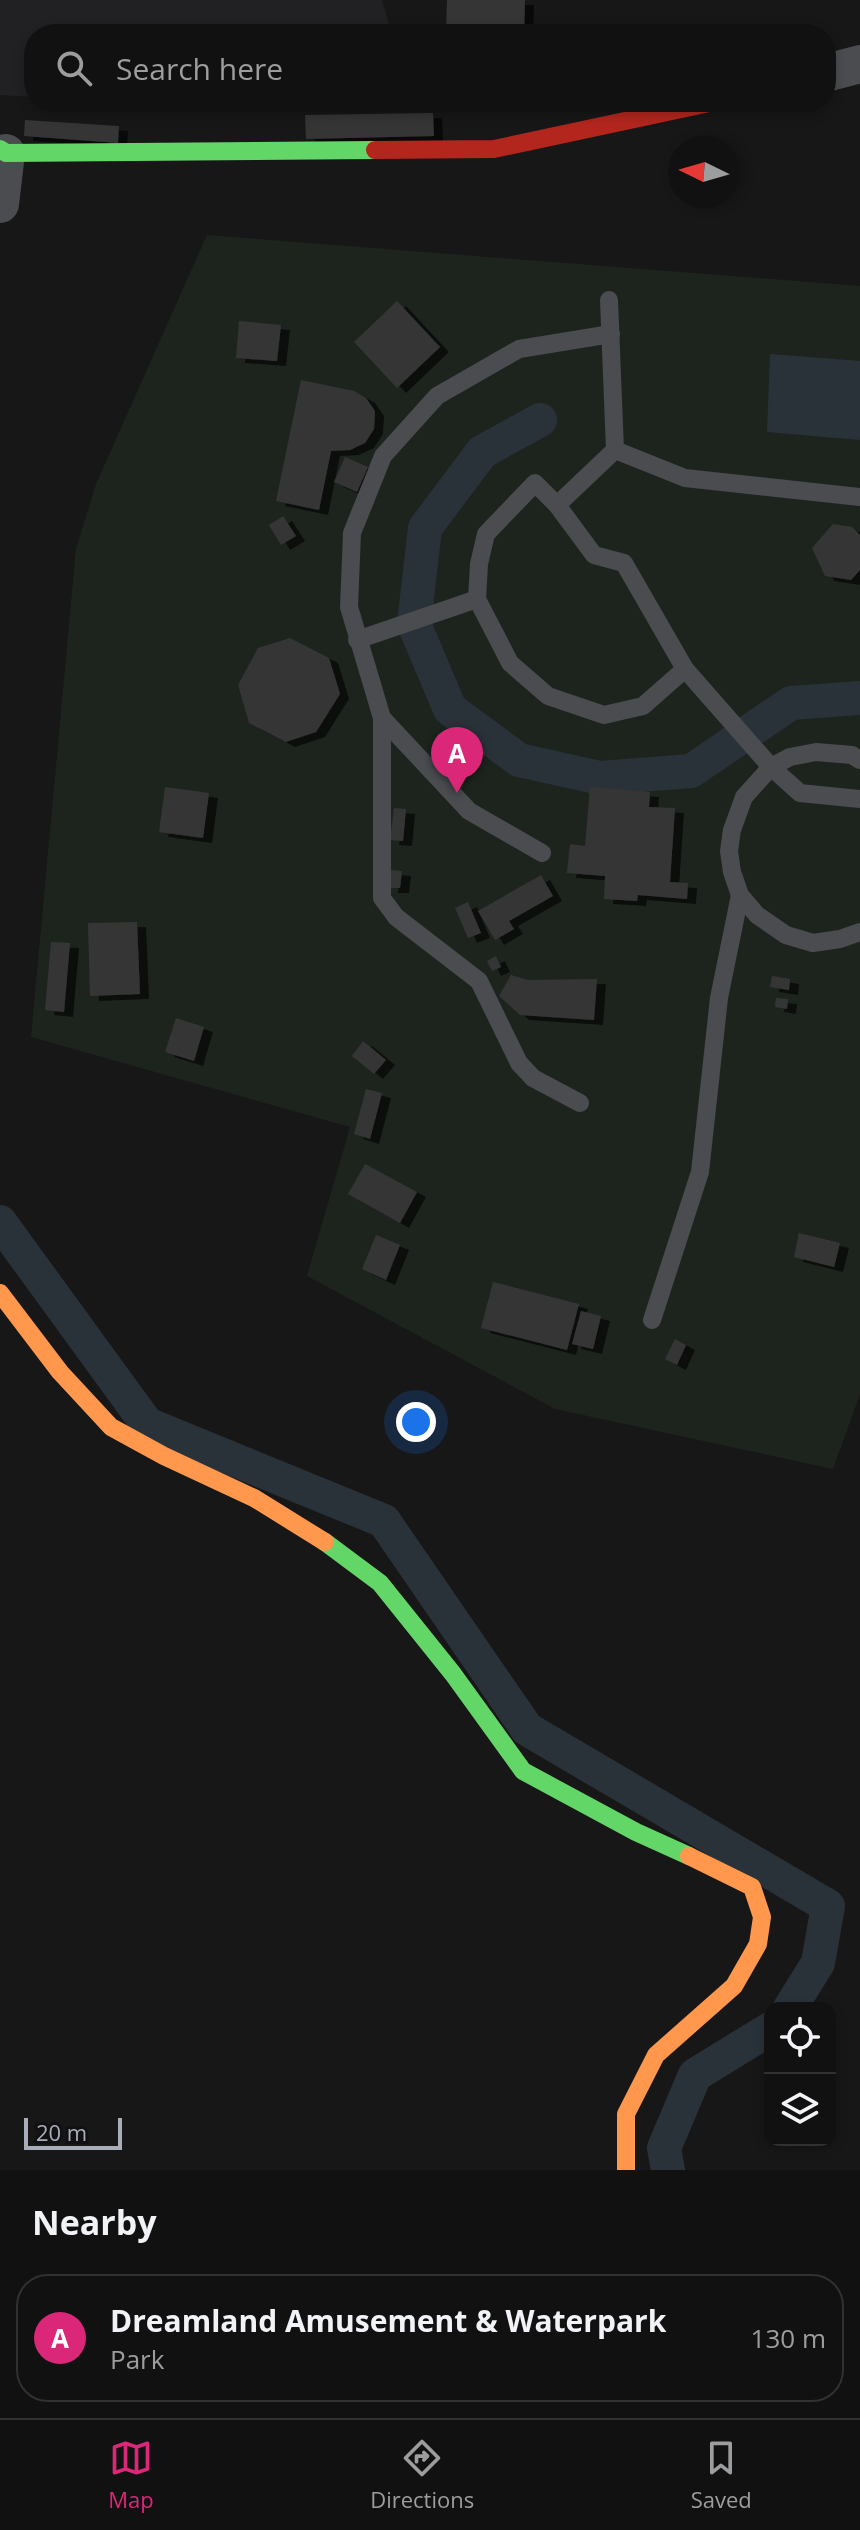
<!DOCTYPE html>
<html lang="en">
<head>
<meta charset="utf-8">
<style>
  :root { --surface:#111; --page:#1e1f1f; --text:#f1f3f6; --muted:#9c9d9f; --line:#303131; --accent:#db2777 }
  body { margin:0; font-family:"Open Sans",sans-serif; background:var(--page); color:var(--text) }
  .controls { position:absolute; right:24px; bottom:24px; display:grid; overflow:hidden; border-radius:16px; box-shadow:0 4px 12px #0003 }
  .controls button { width:72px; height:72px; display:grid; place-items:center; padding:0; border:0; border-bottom:2px solid var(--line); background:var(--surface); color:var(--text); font:40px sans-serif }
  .compass { position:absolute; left:668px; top:136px; width:72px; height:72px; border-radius:50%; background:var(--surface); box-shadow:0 4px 12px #0003; rotate:275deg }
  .scale { position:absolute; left:24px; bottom:20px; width:98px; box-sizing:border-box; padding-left:8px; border:4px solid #a8adb8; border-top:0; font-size:22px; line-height:28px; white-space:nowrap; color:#a8adb8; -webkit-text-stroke:6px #111113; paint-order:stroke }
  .you { position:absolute; left:416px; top:1422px; width:28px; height:28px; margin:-20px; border:6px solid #fff; border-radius:50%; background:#1a73e8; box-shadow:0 0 0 12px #1a73e833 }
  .badge { display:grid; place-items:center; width:52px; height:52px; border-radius:50%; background:var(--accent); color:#fff; font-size:26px; font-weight:700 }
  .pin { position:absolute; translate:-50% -66px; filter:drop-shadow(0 2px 4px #0008) }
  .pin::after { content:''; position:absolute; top:42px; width:28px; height:24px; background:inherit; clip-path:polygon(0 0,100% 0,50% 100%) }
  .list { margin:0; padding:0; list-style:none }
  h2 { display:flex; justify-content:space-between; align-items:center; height:104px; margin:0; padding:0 32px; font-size:34px }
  h2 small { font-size:26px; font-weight:400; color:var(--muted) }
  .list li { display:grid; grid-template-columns:52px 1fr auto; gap:24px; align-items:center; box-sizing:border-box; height:128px; margin:0 16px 16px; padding:0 16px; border:2px solid var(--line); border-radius:32px }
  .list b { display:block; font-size:30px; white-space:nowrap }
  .list p { margin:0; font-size:26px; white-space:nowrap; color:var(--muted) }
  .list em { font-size:26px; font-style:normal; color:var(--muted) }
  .icon { flex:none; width:44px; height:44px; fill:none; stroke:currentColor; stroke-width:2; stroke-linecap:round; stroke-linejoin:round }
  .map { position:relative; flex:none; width:860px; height:2170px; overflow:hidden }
  .search { position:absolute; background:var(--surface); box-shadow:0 4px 12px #0003; left:24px; right:24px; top:24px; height:88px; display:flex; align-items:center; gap:20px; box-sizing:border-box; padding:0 28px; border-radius:32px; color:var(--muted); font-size:30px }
  .sheet { height:248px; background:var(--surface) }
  nav { display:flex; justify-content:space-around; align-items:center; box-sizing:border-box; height:112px; border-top:2px solid var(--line); background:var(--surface); font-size:22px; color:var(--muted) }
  nav a { display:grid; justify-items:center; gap:4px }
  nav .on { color:var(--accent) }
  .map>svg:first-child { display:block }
  .built { fill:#212123 }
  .green { fill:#1d241e }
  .water { fill:#2a3239 }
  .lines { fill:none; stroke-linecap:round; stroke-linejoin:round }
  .canal { stroke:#2a3239; stroke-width:34 }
  .building { fill:#353536; filter:url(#shadow) }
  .lane { stroke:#4b4c50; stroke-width:18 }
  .street { stroke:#4b4c50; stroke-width:38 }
  .fast { stroke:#63d668; stroke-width:18 }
  .slow { stroke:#ff974d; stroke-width:18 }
  .jam { stroke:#b3261e; stroke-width:18 }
</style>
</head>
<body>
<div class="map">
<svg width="860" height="2170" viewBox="0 0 860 2170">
  <defs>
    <filter id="shadow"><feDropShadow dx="9" dy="5" stdDeviation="0" flood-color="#0009"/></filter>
  </defs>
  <rect width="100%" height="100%" fill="#171717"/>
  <polygon class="built" points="0,0 382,0 392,34 34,34 34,97 0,95"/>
  <polygon class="green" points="207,235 860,286 860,1394 833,1469 555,1409 307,1276 350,1127 31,1037 76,549 96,484"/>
  <polygon class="water" points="770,354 860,361 860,440 767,432"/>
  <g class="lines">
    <g class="canal">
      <polyline points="540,420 482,452 425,528 414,624 450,709 519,760 600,778 691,771 791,703 860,698"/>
      <polyline points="0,1222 147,1424 384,1521 527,1729 828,1906 818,1963 790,2008"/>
      <polyline points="668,2170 664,2148 695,2075 770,2029"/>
    </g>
  </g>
  <g class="building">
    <polygon points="447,0 525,0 524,34 446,34"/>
    <polygon points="433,113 434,136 306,139 305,115"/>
    <polygon points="25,120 119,126 118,143 24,136"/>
    <polygon points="397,301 440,347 397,388 354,342"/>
    <polygon points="239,321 281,325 277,361 236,358"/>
    <polygon points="301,380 354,391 366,398 375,411 374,429 365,443 350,450 331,451 319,510 276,501"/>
    <polygon points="345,457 368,467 357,492 334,482"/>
    <polygon points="283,516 296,536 281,545 269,525"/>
    <polygon points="833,524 852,527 860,535 860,570 851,580 825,576 812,548"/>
    <polygon points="290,638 329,658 340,694 316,732 286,742 249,723 238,685 258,648"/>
    <polygon points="165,787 209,793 203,838 159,832"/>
    <polygon points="590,787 650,792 649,807 675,808 670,882 688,883 687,899 638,895 637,901 604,899 605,876 567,873 570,844 585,846"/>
    <polygon points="394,808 406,809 403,841 390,840"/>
    <polygon points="391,870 402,871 400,888 389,888"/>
    <polygon points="541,875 553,896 509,921 514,929 495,940 478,911"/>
    <polygon points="468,902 481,933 468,938 455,908"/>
    <polygon points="137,922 140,994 90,996 88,923"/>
    <polygon points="51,942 70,943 64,1012 45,1010"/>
    <polygon points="496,956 501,967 492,971 487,961"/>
    <polygon points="511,975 528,980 597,979 594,1020 520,1015 499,996"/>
    <polygon points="772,976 790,979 789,990 770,987"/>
    <polygon points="776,998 788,999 787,1009 775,1007"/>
    <polygon points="176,1018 204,1027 194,1061 165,1052"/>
    <polygon points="363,1041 386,1060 374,1074 352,1056"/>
    <polygon points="366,1089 382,1093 370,1139 354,1134"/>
    <polygon points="365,1164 417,1192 400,1223 348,1194"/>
    <polygon points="799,1233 840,1243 834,1267 794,1257"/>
    <polygon points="376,1235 400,1245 386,1280 362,1269"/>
    <polygon points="493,1282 579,1304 567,1350 481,1328"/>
    <polygon points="581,1311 601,1316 593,1349 572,1344"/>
    <polygon points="675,1339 686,1345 677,1365 665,1359"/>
  </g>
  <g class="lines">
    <g class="lane">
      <polyline points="609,300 615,450 557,505 594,555 624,563 685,669 771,767 800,793 860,799"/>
      <polyline points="615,450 685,478 860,497"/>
      <polyline points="557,505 535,483 486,534 479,564 477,599 510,663 548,696 604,715 643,706 685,669"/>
      <polyline points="357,640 477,599"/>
      <polyline points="382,718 382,898 396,917 479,981 519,1063 533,1078 580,1103"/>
      <polyline points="860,760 852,755 816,752 790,757 771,767 744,797 732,830 729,851 732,872 740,895 757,915 786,935 813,943 840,939 860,932"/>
      <polyline points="542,853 469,811 382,718 349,607 352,533 383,456 437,396 519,349 611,334"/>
      <polyline points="652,1320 700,1172 719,998 740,895"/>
    </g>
    <g class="street">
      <polyline points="826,73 860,64"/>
      <polyline points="0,204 6,153"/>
    </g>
    <g class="fast">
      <polyline points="0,149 6,153 375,150"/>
      <polyline points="325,1542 380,1583 453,1674 523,1771 636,1832 689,1856"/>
    </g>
    <g class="slow">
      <polyline points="0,1293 60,1372 111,1427 164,1456 254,1498 325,1542"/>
      <polyline points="626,2170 626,2114 656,2055 734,1986 758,1944 762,1917 752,1887 689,1856"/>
    </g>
    <polyline class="jam" points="375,150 494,149 714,102"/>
  </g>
</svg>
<div class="controls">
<button><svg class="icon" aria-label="locate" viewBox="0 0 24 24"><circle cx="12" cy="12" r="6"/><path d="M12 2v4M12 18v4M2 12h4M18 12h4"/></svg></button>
<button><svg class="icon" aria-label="layers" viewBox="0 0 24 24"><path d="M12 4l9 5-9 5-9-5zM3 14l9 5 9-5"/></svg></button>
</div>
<svg class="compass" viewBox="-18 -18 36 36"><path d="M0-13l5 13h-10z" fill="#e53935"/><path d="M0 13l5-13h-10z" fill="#9c9d9f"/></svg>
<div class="scale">20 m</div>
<div class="you"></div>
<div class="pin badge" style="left:457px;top:793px">A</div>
<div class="search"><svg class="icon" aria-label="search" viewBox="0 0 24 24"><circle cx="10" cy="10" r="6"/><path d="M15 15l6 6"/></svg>Search here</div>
</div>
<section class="sheet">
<h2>Nearby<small></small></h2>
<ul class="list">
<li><span class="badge">A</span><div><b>Dreamland Amusement &amp; Waterpark</b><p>Park</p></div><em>130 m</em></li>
</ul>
</section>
<nav>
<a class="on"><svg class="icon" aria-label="map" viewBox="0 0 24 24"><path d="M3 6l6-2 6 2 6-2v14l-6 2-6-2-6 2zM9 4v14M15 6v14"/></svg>Map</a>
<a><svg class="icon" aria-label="directions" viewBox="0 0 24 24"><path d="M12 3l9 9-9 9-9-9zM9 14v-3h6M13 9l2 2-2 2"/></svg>Directions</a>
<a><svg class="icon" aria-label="saved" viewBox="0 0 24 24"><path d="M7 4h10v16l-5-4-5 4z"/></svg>Saved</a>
</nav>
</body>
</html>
